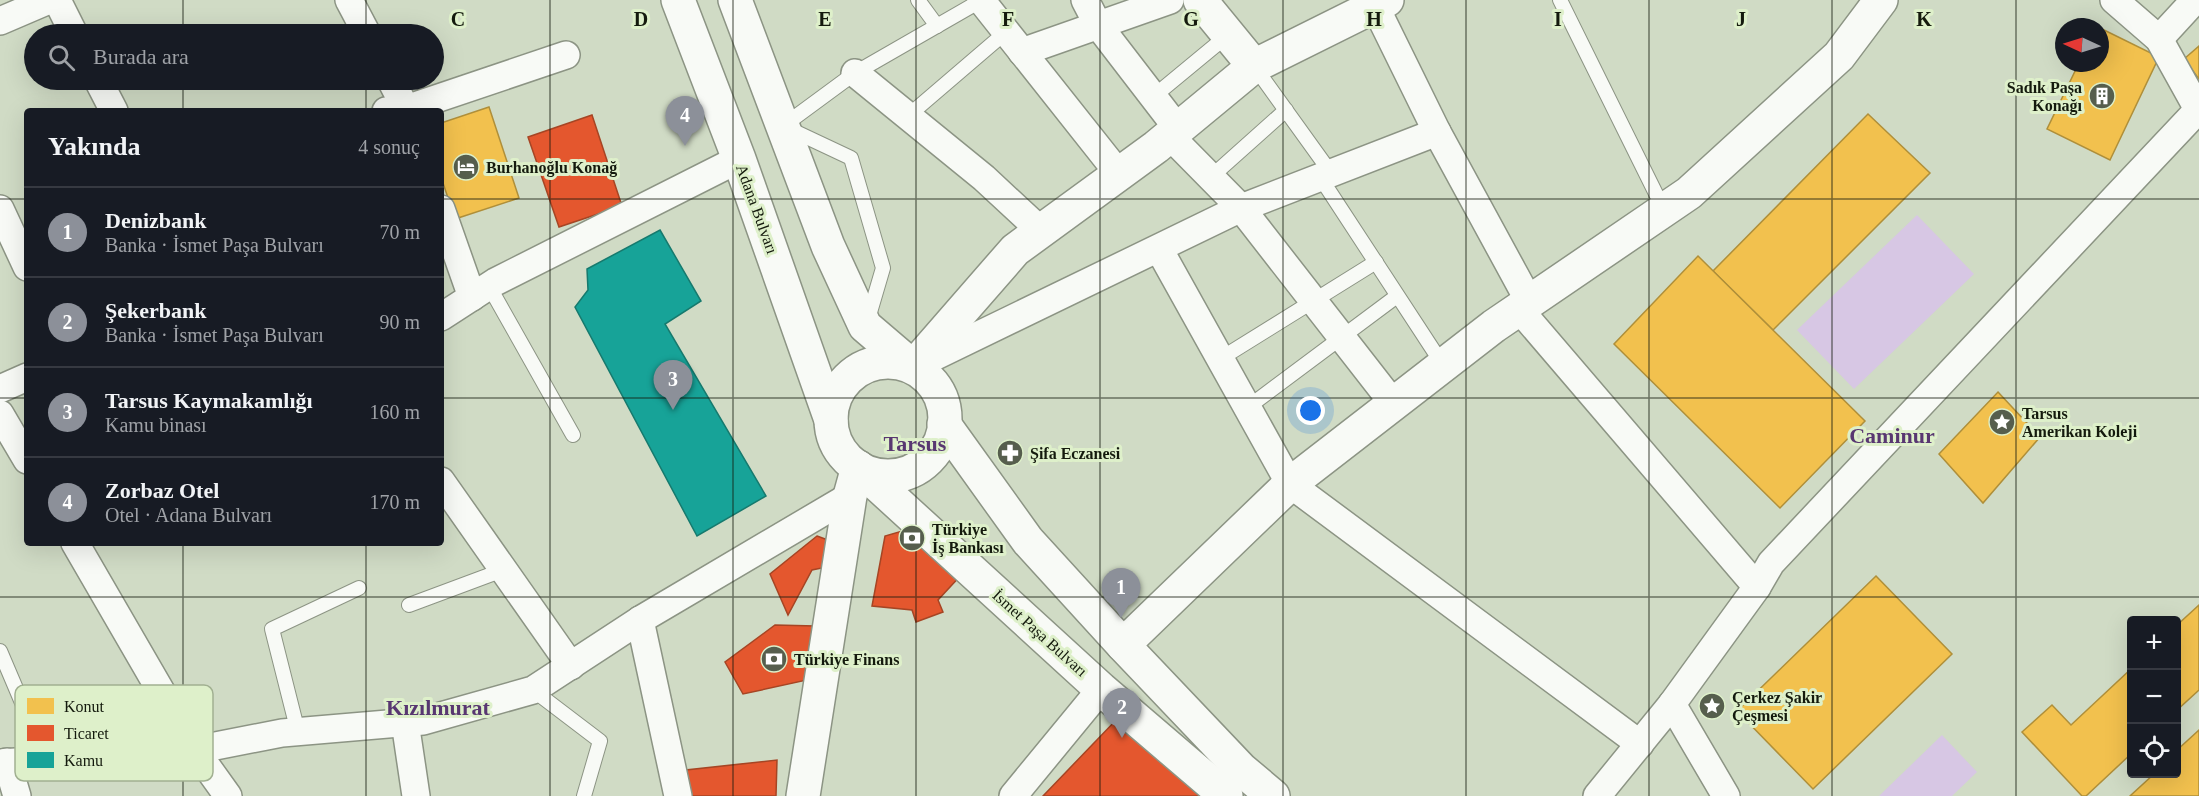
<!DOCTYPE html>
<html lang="tr">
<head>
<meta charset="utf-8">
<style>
  :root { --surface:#171b24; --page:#20242c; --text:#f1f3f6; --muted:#9ea1a6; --line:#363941; --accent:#8c9099 }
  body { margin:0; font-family:"Times New Roman",serif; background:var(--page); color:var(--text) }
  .controls { position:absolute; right:18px; bottom:18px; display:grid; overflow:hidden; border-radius:6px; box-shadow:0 6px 24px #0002 }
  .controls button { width:54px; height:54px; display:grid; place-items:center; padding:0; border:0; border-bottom:2px solid var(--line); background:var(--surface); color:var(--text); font:30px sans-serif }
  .compass { position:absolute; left:2055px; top:18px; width:54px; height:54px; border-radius:50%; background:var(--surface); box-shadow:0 6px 24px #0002; rotate:274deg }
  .you { position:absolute; left:1311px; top:411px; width:21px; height:21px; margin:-15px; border:4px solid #fff; border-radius:50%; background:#1a73e8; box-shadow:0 0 0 9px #1a73e833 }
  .badge { display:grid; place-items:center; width:39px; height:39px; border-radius:50%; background:var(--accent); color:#fff; font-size:20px; font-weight:700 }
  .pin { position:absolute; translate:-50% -50px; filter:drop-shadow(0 2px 3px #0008) }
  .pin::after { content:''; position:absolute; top:32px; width:21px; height:18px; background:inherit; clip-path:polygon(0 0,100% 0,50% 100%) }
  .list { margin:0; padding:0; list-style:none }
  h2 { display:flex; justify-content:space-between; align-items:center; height:78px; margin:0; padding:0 24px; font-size:26px }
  h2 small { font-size:20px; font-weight:400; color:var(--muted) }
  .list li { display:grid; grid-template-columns:39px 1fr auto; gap:18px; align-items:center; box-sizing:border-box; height:90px; padding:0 24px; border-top:2px solid var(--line) }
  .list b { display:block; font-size:22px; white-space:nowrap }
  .list p { margin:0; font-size:20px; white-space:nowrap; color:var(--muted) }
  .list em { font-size:20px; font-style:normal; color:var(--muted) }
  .icon { flex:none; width:33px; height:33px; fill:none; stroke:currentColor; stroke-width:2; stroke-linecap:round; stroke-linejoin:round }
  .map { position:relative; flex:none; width:2199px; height:796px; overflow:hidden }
  .search { position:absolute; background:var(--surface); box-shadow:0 6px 24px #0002; left:24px; top:24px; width:420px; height:66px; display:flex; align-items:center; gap:15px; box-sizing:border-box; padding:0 21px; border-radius:33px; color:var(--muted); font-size:22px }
  .panel { position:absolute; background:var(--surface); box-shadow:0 6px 24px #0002; left:24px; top:108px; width:420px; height:438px; border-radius:6px }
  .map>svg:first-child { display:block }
  .green { fill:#d7c7e4 }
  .homes { fill:#f2c14e; stroke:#af8f3a; stroke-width:1.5 }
  .shops { fill:#e4572e; stroke:#a64524; stroke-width:1.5 }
  .public { fill:#17a398; stroke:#167a6e; stroke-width:1.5 }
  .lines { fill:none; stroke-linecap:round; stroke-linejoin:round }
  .lane-casing { stroke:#8c9484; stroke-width:16 }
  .street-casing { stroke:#8c9484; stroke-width:30 }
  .secondary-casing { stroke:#8c9484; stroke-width:36 }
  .lane { stroke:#f8faf6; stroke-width:14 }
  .street { stroke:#f8faf6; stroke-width:27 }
  .secondary { stroke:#f8faf6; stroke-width:33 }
  .grid { fill:none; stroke:#141a0d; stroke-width:1.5; stroke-opacity:0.55 }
  .labels { text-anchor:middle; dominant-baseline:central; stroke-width:6; stroke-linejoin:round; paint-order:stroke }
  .poi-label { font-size:16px; font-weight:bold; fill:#141a0d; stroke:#def0ca; text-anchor:start }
  .street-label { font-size:16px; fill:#141a0d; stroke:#def0ca }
  .district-label { font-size:22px; font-weight:bold; fill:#583771; stroke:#def0ca }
  .key { fill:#def0ca; stroke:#a1b091; stroke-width:1.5 }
  .key-label { font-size:16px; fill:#141a0d }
  .grid-label { font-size:20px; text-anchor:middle; font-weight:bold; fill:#141a0d; stroke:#def0ca; stroke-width:6; stroke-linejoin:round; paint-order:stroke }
</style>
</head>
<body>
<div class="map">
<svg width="2199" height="796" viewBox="0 0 2199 796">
  <rect width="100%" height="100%" fill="#d0dbc5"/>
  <g class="green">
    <polygon points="1917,215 1974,274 1854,389 1797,330"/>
    <polygon points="1942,735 1977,772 1952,796 1879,796"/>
  </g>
  <g class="homes">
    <polygon points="2100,28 2159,57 2110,160 2047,129 2079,63 2100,63"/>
    <polygon points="2199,46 2199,79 2184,59"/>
    <polygon points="489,107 519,198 455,219 441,177 441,123"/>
    <polygon points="1868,114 1930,173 1773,330 1713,271"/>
    <polygon points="1698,256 1865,421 1780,508 1614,344"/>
    <polygon points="1998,392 2040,437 1983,503 1939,454"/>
    <polygon points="1876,576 1952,654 1813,789 1737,711"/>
    <polygon points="2199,605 2199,690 2176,711 2176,626"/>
    <polygon points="2132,668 2132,753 2086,796 2082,796 2022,732 2052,705 2071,725"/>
    <polygon points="2199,730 2199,796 2130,796 2154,774 2176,774 2176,751"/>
  </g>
  <g class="shops">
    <polygon points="592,115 622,206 559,227 528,137"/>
    <polygon points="916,527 963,573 938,600 943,612 916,622 912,610 872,606 885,536"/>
    <polygon points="817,536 828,540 827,567 812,570 788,615 770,574"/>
    <polygon points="775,625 815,626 807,680 743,694 725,662"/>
    <polygon points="1118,718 1203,796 1043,796"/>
    <polygon points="777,760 776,796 689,796 686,770"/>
  </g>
  <polygon class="public" points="660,230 701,301 665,324 766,496 697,536 575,307 588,290 587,269"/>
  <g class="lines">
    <defs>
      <g id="lane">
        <polyline points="918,0 937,26"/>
        <polyline points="1560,0 1664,210"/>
        <polyline points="1254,66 1331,173"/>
        <polyline points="1153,97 1228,35"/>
        <polyline points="908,116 1006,32"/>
        <polyline points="1211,177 1286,110"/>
        <polyline points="1320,177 1443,365"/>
        <polyline points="489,286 573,435"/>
        <polyline points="868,319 883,268 851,158 783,126 855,73 982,0"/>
        <polyline points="1220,359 1376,262"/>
        <polyline points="1247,408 1397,296"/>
        <polyline points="409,605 503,570"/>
        <polyline points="0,651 46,759"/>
        <polyline points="533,690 600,741 584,796"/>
        <polyline points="298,732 272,629 359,588"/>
      </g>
      <g id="street">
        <polyline points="57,0 74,34"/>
        <polyline points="349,0 367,34"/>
        <polyline points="981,0 1119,174"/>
        <polyline points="1085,0 1098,25 1178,129"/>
        <polyline points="2114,0 2159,39 2199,111"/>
        <polyline points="1375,6 1437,132 1529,301"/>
        <polyline points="0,21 49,0"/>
        <polyline points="2159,39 2195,0"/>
        <polyline points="1022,52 1170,0"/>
        <polyline points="855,73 984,178 1041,231"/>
        <polyline points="98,80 114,111"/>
        <polyline points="391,80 407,111"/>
        <polyline points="386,111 406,109 566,55"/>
        <polyline points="1170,136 1241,208 1393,403"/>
        <polyline points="0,209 27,267"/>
        <polyline points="441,209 472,297"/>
        <polyline points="1159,249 1290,484 1640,744"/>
        <polyline points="1519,309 1757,587"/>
        <polyline points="441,317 495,282 739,159"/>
        <polyline points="917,365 1241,208 1437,132"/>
        <polyline points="0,389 27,377"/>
        <polyline points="0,414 27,460"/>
        <polyline points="441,481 571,666"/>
        <polyline points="75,543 195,750 228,796"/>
        <polyline points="640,620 678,796"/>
        <polyline points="1672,704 1726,796"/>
        <polyline points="405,722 416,796"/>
        <polyline points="7,762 17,796"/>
        <polyline points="0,763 195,750 282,733 423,721 533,690 640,620 850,496"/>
        <polyline points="1013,796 1101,689"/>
        <polyline points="1597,796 1672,704 1757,587 1771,563 2198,110"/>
      </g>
      <g id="secondary">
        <polyline points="678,0 739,159 831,420"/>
        <polyline points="735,0 828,246 865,326 913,367 1015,250 1156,147 1254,66 1387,0"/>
        <polyline points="1200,0 1254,66"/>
        <circle cx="888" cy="419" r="57"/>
        <polyline points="944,424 1028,541 1123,645 1241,769 1273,796"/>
        <polyline points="858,467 1101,689 1226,796"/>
        <polyline points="1123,645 1290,484 1494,326 1689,193 1839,56 1881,0"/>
        <polyline points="803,796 850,496 858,467"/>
      </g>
    </defs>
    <use href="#lane" class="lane-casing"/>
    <use href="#street" class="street-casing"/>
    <use href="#secondary" class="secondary-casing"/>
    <use href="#lane" class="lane"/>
    <use href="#street" class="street"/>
    <use href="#secondary" class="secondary"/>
  </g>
  <path class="grid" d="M 183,0 L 183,34M 366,0 L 366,34M 550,0 L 550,796M 733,0 L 733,796M 916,0 L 916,796M 1100,0 L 1100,796M 1283,0 L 1283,796M 1466,0 L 1466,796M 1649,0 L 1649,796M 1832,0 L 1832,796M 2016,0 L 2016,796M 183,80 L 183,111M 366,80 L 366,111M 0,199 L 27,199M 441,199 L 2199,199M 0,398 L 27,398M 441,398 L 2199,398M 183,543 L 183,796M 366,543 L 366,796M 0,597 L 2199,597"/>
  <defs>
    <symbol id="building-disc" viewBox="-11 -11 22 22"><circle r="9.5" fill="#565e4d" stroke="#def0ca"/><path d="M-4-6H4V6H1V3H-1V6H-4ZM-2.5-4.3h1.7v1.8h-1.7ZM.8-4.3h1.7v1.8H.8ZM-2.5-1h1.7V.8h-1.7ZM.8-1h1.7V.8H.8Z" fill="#fff"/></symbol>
    <symbol id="hotel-disc" viewBox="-11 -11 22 22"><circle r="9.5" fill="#565e4d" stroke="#def0ca"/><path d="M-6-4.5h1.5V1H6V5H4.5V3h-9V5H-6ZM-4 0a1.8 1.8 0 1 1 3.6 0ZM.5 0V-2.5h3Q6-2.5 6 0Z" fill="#fff"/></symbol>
    <symbol id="sight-disc" viewBox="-11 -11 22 22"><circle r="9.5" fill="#565e4d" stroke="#def0ca"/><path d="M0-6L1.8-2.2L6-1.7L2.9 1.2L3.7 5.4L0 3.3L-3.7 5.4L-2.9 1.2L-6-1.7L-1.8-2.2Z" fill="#fff"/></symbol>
    <symbol id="pharmacy-disc" viewBox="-11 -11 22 22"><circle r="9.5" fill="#565e4d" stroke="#def0ca"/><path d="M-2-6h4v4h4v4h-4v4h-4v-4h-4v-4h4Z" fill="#fff"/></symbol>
    <symbol id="bank-disc" viewBox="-11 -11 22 22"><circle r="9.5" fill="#565e4d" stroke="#def0ca"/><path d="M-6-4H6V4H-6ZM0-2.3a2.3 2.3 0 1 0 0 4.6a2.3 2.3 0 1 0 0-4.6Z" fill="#fff"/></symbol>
  </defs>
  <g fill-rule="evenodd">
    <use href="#building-disc" x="2087" y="81" width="30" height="30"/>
    <use href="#hotel-disc" x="451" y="152" width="30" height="30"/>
    <use href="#sight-disc" x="1987" y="407" width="30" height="30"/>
    <use href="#pharmacy-disc" x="995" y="438" width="30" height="30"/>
    <use href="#bank-disc" x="897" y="523" width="30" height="30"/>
    <use href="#bank-disc" x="759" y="644" width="30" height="30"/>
    <use href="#sight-disc" x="1697" y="691" width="30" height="30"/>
  </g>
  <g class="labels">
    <g class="poi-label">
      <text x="2082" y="87" text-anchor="end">Sadık Paşa<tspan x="2082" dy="18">Konağı</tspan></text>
      <text x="486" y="167">Burhanoğlu Konağ</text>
      <text x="2022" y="413">Tarsus<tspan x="2022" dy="18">Amerikan Koleji</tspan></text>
      <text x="1030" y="453">Şifa Eczanesi</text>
      <text x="932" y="529">Türkiye<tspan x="932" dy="18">İş Bankası</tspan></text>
      <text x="794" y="659">Türkiye Finans</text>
      <text x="1732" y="697">Çerkez Şakir<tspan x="1732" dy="18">Çeşmesi</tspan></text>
    </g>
    <g class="street-label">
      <text transform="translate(757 209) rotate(70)">Adana Bulvarı</text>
      <text transform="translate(1040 633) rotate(42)">İsmet Paşa Bulvarı</text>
    </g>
    <g class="district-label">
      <text x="1892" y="435">Caminur</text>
      <text x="915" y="443">Tarsus</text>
      <text x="438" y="707">Kızılmurat</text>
    </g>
  </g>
  <rect x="15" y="685" width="198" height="96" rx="9" class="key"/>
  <rect x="27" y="698" width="27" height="16" fill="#f2c14e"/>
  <rect x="27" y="725" width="27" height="16" fill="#e4572e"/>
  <rect x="27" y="752" width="27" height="16" fill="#17a398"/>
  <g class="key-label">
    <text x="64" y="712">Konut</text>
    <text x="64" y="739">Ticaret</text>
    <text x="64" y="766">Kamu</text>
  </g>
  <g class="grid-label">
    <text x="458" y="26">C</text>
    <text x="641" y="26">D</text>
    <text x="825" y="26">E</text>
    <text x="1008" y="26">F</text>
    <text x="1191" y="26">G</text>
    <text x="1374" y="26">H</text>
    <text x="1558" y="26">I</text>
    <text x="1741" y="26">J</text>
    <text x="1924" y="26">K</text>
  </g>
</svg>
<div class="controls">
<button>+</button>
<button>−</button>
<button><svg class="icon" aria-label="locate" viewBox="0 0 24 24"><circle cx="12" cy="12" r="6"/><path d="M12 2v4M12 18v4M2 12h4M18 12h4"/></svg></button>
</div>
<svg class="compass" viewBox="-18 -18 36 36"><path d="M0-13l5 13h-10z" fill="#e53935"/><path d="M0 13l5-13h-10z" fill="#9ea1a6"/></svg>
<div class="you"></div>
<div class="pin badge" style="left:1121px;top:618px">1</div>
<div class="pin badge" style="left:1122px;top:738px">2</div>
<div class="pin badge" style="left:673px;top:410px">3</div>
<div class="pin badge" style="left:685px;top:146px">4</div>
<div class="search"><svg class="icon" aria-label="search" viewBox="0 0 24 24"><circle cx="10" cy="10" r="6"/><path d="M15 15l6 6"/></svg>Burada ara</div>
<section class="panel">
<h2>Yakında<small>4 sonuç</small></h2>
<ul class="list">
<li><span class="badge">1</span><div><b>Denizbank</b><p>Banka · İsmet Paşa Bulvarı</p></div><em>70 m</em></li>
<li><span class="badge">2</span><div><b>Şekerbank</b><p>Banka · İsmet Paşa Bulvarı</p></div><em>90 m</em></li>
<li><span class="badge">3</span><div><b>Tarsus Kaymakamlığı</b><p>Kamu binası</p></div><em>160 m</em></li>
<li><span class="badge">4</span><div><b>Zorbaz Otel</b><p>Otel · Adana Bulvarı</p></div><em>170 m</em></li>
</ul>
</section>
</div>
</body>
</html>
